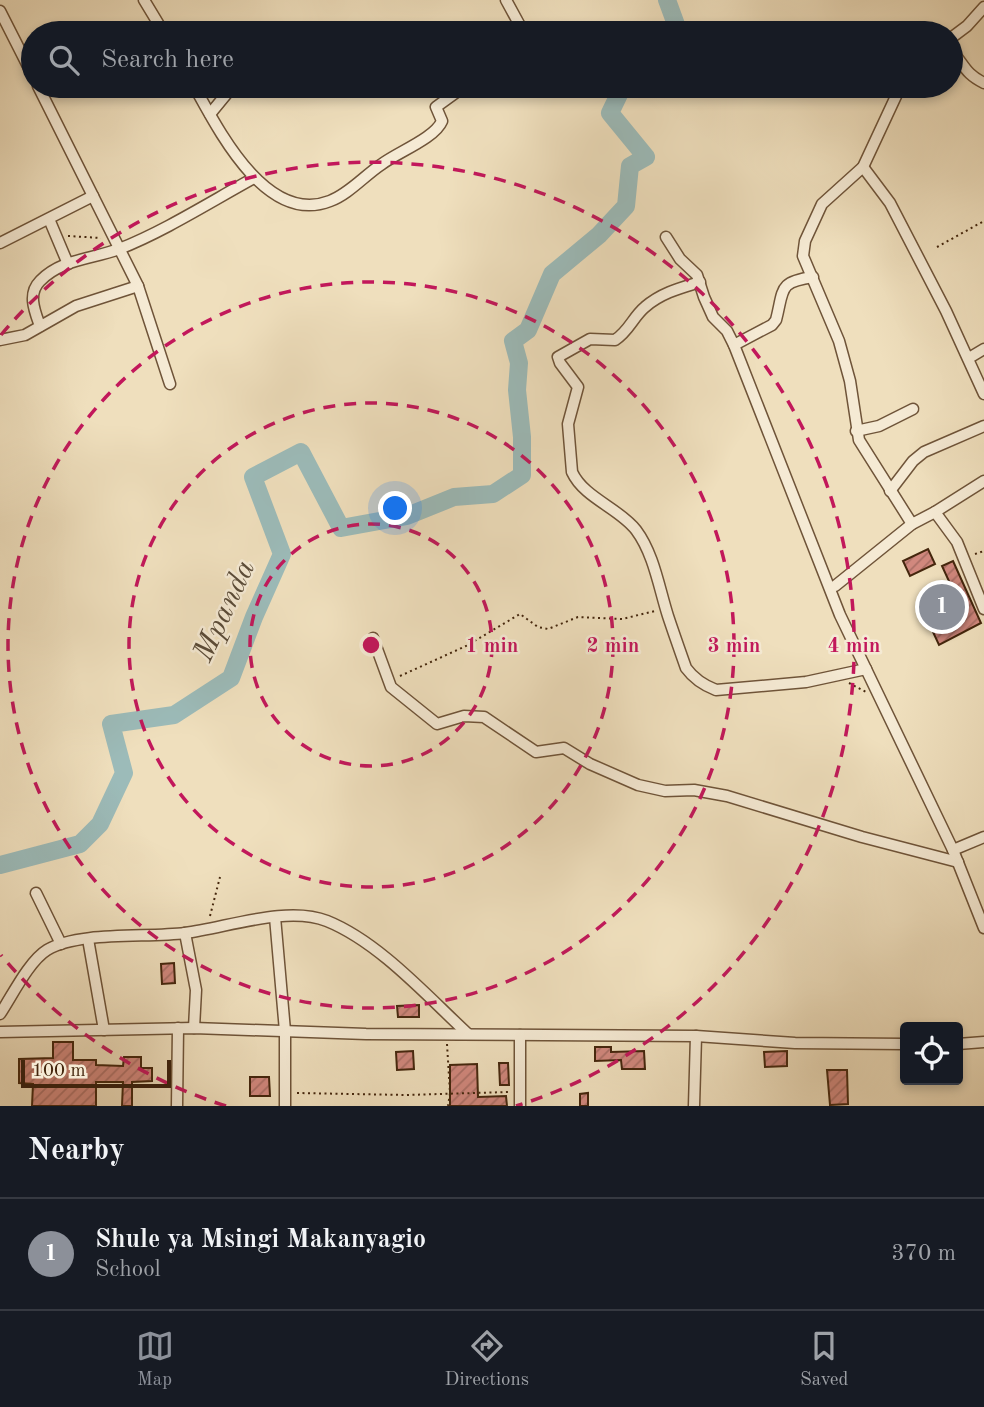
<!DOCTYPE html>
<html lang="en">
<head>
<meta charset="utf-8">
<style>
  :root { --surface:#171b24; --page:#242831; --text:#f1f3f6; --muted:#9ea1a6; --line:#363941; --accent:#8c9099 }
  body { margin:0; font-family:"Old Standard TT",serif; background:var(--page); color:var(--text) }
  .controls { position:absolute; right:21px; bottom:21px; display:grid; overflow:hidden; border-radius:7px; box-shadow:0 4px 10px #0003 }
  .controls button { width:63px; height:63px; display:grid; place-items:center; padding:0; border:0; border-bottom:2px solid var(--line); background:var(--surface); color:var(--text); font:35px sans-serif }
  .scale { position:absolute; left:21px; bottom:18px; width:150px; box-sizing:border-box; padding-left:7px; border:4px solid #44260d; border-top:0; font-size:19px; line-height:24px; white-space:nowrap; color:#44260d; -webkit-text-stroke:5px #f5ead4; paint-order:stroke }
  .you { position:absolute; left:396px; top:509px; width:24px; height:24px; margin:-18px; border:5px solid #fff; border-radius:50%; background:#1a73e8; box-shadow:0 0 0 10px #1a73e833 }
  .badge { display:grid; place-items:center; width:46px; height:46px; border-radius:50%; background:var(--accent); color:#fff; font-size:23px; font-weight:700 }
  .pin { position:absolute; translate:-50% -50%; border:4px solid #fff; box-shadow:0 2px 7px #0006 }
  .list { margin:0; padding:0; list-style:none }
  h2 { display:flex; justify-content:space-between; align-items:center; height:91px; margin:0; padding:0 28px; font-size:30px }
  h2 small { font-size:23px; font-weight:400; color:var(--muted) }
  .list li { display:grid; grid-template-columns:46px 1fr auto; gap:21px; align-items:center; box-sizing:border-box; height:112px; padding:0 28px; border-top:2px solid var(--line) }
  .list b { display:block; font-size:26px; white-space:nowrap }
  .list p { margin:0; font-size:23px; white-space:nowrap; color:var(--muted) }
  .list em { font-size:23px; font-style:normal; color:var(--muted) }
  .icon { flex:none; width:38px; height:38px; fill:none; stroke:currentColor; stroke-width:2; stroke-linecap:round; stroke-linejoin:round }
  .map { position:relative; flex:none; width:984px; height:1106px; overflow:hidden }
  .search { position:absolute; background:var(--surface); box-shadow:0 4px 10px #0003; left:21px; right:21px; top:21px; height:77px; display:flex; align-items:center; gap:18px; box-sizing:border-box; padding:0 24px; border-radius:38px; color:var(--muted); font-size:26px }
  .sheet { height:203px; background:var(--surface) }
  nav { display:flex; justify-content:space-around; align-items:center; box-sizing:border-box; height:98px; border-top:2px solid var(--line); background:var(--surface); font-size:19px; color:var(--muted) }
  nav a { display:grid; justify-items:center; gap:4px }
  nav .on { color:var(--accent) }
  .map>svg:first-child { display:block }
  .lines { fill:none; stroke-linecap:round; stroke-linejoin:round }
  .river { stroke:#9cbbb9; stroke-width:18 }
  .building { fill:url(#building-hatch); stroke:#44260d; stroke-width:2 }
  .minor-casing { stroke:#6f5439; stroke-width:13 }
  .path { stroke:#44260d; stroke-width:2; stroke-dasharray:2 3.5; stroke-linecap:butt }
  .minor { stroke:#f5ead4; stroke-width:10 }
  .ring { fill:none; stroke:#c2185b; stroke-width:3.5; stroke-dasharray:12 9 }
  .labels { text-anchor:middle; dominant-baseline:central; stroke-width:5; stroke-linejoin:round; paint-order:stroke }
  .water-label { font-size:30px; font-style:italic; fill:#5a4b38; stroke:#f5ead4 }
  .centre { fill:#c2185b; stroke:#f5ead4; stroke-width:3.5 }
  .ring-label { font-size:21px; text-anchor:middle; font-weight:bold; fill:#c2185b; stroke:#f5ead4; stroke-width:5; stroke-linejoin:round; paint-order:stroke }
</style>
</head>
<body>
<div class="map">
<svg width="984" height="1106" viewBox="0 0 984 1106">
  <defs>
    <pattern id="building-hatch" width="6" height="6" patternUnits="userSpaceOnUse" patternTransform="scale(1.75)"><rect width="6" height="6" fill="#d1887e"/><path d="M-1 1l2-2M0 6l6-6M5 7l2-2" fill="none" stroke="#ab6f66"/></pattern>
  </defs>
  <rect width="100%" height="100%" fill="#efdfbd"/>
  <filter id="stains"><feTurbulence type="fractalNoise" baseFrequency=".00286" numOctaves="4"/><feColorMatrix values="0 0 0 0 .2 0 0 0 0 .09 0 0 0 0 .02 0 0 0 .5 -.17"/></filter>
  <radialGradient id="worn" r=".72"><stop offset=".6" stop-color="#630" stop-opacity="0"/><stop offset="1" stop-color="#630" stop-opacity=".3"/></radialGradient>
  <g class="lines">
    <g class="river">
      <polyline points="667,0 678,30 672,33"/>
      <polyline points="0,865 80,844 100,824 124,773 111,724 174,715 231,678 254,617 282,554 253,477 301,452 341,528 407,516 454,497 493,494 522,475 522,437 517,390 519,363 513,341 528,330 552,274 599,235 626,206 630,166 646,157 610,113 623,86"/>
    </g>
  </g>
  <g class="building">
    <polygon points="928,549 935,564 910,576 903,561"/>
    <polygon points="953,561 981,623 939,645 933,632 965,616 942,566"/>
    <polygon points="174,963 175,983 162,984 161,964"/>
    <polygon points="419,1005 419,1017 398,1017 397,1006"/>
    <polygon points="53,1042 73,1042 73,1060 96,1060 96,1065 123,1066 124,1057 141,1057 141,1068 152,1068 152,1081 132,1082 132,1106 122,1106 123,1082 96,1082 96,1106 32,1106 33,1084 19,1083 19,1059 53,1058"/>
    <polygon points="595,1047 611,1047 611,1052 644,1051 645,1069 622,1069 621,1060 595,1061"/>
    <polygon points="413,1051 414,1069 397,1070 396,1052"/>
    <polygon points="787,1051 787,1066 765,1067 764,1052"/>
    <polygon points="499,1063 508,1063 509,1085 500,1085"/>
    <polygon points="477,1064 478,1097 506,1096 507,1106 450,1106 450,1065"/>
    <polygon points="827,1070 847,1070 848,1104 830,1105"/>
    <polygon points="250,1077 269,1077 270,1096 250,1096"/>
    <polygon points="588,1093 588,1106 580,1106 580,1094"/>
  </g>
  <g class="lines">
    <defs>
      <g id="minor">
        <polyline points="144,0 164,33"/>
        <polyline points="506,0 524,33"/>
        <polyline points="0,11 33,76"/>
        <polyline points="951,38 967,26 984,7"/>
        <path d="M 951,50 C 965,65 964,73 984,83"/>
        <polyline points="38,86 138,286 170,384"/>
        <path d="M 194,86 C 218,129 266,226 330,201 C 349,194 365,175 382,164 C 398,152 435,138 442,121 L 436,107 L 465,86"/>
        <polyline points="904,86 897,94 863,167 822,204 805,241 803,256 839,341 850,381 859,440 912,524"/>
        <polyline points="210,114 233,86"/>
        <polyline points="863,167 890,203 946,311 984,394"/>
        <polyline points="49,219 68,264"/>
        <polyline points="666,237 680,259 697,275 704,297 713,317 727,331 734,345 840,615 953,850 984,928"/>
        <polyline points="0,243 93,196"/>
        <path d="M 700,282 C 680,288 661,293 645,307 C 633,317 629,331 615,340 L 590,339 L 558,357 L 560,363 L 578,387 L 568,424 L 572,472 C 584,498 619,508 636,530 C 654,554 659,588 668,616 C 674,634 680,651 686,668 C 694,679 703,685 716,690 L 806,682 L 866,669"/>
        <path d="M 40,326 C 35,312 27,294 40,281 C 61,259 93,259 119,249 C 163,232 212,201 254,178"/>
        <polyline points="0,340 25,335 76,306 138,286"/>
        <path d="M 734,345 L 772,325 L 776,320 C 784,289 778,282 813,277"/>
        <polyline points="969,358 984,349"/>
        <polyline points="856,431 879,426 913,409"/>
        <polyline points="890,491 913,461 924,452 984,426"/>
        <polyline points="935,512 957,542 984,609"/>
        <polyline points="835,586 912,524 935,512 984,481"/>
        <polyline points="373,638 391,687 437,724 464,716 484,717 536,752 564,748 590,764 638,785 665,791 694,790 727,796 862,837 958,862"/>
        <polyline points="953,850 984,837"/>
        <polyline points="36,893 61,944"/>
        <polyline points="275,917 285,1031 285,1106"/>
        <polyline points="185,933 196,990 194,1028"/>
        <polyline points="88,939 104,1030"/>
        <path d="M 0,1014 C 12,996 29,961 47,950 C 79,931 147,938 185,933 C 226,928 287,905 327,921 C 379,942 427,996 468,1034"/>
        <polyline points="0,1032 194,1028 366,1034 696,1036 795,1043 905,1044"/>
        <polyline points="520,1035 520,1106"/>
        <polyline points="958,1044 984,1042"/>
        <polyline points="177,1106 178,1028"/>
        <polyline points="694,1106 696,1036"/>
      </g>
    </defs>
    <use href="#minor" class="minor-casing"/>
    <g class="path">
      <polyline points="68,236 101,238"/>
      <polyline points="937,247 984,221"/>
      <polyline points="975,554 984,551"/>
      <polyline points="400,676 466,646 520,614 538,627 548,629 578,617 622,619 655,611"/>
      <polyline points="849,683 866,692"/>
      <polyline points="210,916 220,877"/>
      <polyline points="447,1044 450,1093 448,1106"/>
      <polyline points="297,1093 406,1095 508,1092"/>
    </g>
    <use href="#minor" class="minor"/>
  </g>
  <g class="ring">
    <circle cx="371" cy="645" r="121"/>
    <circle cx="371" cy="645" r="242"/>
    <circle cx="371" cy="645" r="363"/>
    <path d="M226 1106A483 483 0 0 1 1 955M1 335A483 483 0 1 1 516 1106"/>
  </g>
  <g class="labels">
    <g class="water-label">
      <text transform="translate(225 611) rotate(-65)">Mpanda</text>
    </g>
  </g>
  <circle cx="371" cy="645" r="10" class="centre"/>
  <g class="ring-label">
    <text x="492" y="652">1 min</text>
    <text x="613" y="652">2 min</text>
    <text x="734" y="652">3 min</text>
    <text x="854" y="652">4 min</text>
  </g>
  <rect width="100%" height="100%" filter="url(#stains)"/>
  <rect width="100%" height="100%" fill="url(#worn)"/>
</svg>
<div class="controls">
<button><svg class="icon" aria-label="locate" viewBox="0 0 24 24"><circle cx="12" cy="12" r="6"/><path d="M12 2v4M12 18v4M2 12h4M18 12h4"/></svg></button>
</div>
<div class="scale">100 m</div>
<div class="you"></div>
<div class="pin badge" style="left:942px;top:607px">1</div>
<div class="search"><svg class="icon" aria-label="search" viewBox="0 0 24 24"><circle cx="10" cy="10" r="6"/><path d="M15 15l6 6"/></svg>Search here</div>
</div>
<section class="sheet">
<h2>Nearby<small></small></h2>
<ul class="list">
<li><span class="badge">1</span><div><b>Shule ya Msingi Makanyagio</b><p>School</p></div><em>370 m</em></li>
</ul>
</section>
<nav>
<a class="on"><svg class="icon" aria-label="map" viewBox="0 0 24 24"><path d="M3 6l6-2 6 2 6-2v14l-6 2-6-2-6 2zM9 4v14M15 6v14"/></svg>Map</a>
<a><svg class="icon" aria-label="directions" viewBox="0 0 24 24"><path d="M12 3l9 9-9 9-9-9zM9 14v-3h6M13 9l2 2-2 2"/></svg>Directions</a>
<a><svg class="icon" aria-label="saved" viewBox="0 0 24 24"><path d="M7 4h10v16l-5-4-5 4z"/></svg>Saved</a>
</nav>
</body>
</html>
